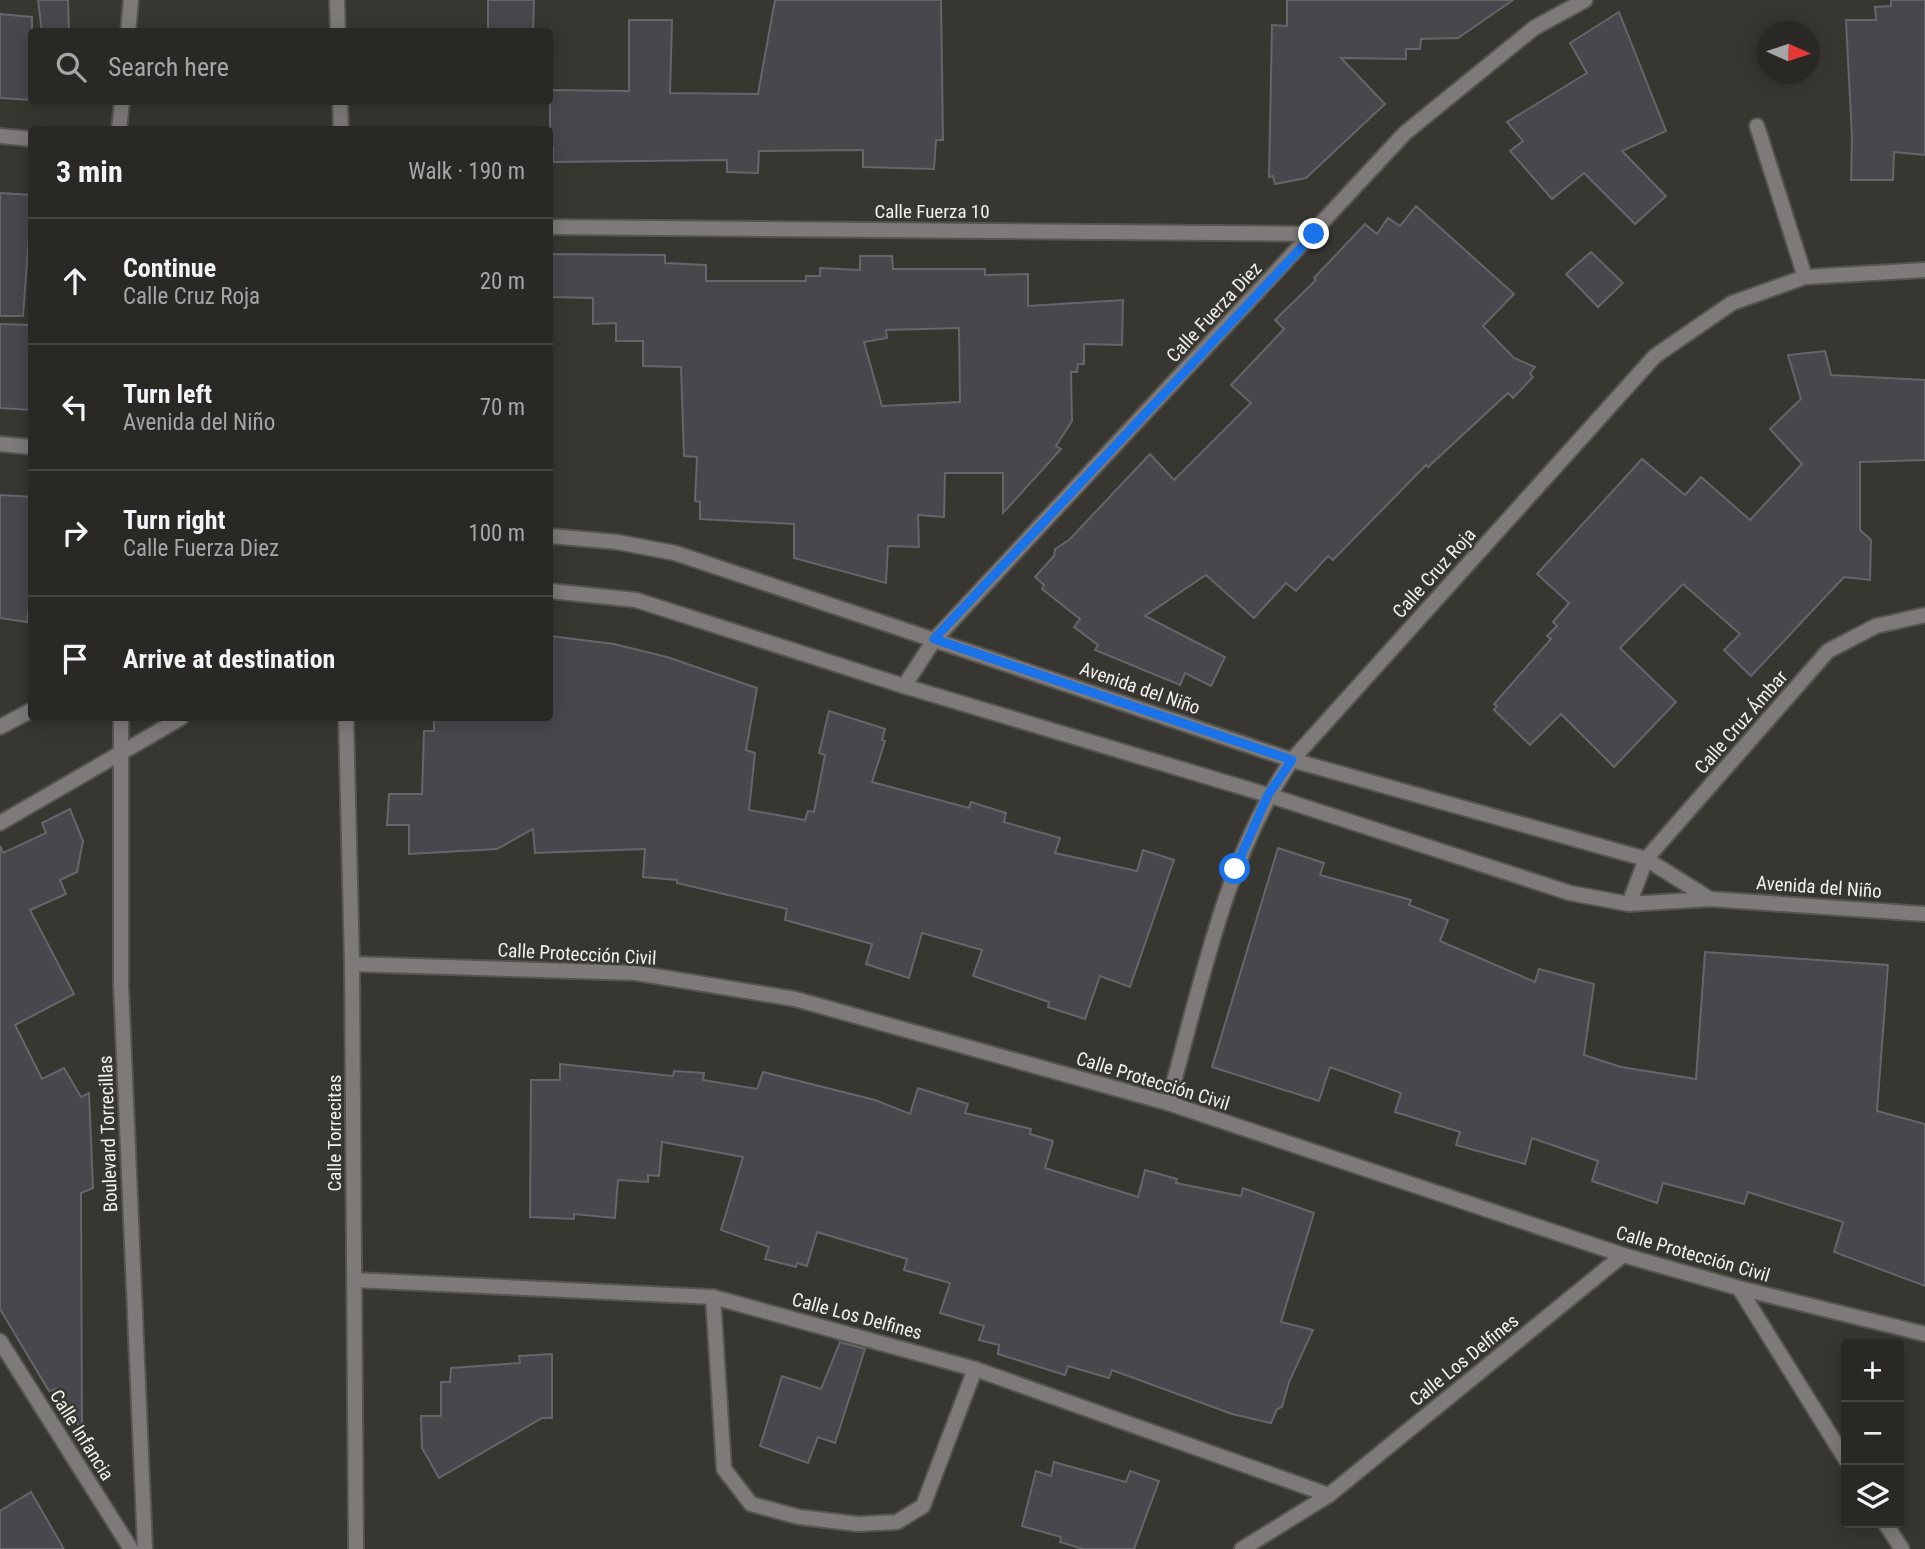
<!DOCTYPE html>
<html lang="en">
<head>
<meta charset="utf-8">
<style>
  :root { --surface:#292825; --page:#31302d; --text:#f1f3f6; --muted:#a5a6a7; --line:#454442 }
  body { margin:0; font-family:"Roboto Condensed",sans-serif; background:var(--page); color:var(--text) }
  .controls { position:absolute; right:21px; bottom:21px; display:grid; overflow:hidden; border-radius:7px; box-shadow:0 4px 18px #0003 }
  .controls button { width:63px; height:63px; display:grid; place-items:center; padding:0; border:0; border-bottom:2px solid var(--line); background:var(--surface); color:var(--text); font:35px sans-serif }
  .compass { position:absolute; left:1757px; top:21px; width:63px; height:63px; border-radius:50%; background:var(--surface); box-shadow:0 4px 18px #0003; rotate:93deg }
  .stop { position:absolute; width:21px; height:21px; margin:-16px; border:5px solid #1a73e8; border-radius:50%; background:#fff }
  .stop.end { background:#1a73e8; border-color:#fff; box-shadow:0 2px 7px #0008 }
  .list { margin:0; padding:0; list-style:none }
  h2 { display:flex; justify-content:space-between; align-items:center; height:91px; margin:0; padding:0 28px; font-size:30px }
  h2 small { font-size:23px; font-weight:400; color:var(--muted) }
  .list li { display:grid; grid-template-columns:46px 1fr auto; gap:21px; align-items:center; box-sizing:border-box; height:126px; padding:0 28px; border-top:2px solid var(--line) }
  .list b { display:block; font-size:26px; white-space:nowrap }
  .list p { margin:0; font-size:23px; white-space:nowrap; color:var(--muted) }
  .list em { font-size:23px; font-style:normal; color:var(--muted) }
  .icon { flex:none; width:38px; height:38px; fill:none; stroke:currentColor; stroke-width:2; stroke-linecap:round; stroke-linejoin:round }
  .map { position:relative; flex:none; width:1925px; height:1549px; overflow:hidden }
  .search { position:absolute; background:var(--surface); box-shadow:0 4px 18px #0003; left:28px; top:28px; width:525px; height:77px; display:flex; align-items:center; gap:18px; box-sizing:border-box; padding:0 24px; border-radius:7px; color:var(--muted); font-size:26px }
  .panel { position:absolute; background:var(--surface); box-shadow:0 4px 18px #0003; left:28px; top:126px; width:525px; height:595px; border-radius:7px }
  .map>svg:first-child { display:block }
  .building { fill:#49474c; stroke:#67656a; stroke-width:2; fill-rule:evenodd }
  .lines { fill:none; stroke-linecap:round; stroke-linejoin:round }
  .street-casing { stroke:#55544f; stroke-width:18 }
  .street { stroke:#7d7a79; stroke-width:14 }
  .route { stroke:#1a73e8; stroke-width:9 }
  .labels { text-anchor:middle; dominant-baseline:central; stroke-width:5; stroke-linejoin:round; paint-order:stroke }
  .street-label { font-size:19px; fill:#f2f1ee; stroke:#373631 }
</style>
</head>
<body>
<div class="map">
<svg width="1925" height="1549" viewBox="0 0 1925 1549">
  <rect width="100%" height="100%" fill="#373631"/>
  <g class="building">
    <polygon points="38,0 68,0 69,32 42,32"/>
    <polygon points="488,0 534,0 533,32 488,32"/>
    <polygon points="775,0 941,0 943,140 936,140 934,169 863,167 863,150 759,151 758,173 727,172 727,160 553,162 553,147 550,147 550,90 629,91 629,20 672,20 670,93 758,94"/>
    <polygon points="1287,0 1513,0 1458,38 1421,39 1420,49 1406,49 1406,59 1341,58 1385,104 1306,178 1275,184 1273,176 1269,177 1272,25 1287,26"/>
    <polygon points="1891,0 1925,0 1925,155 1894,152 1893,180 1851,180 1852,138 1846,20 1876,20 1875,7 1891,6"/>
    <polygon points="1619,12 1666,131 1622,151 1666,196 1635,224 1584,173 1552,199 1510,151 1523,141 1507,122 1587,73 1570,43"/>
    <polygon points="0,14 32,17 32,100 0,98"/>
    <polygon points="0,193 32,195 23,316 0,316"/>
    <polygon points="1416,206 1514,294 1483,326 1514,358 1535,367 1530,374 1533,377 1513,398 1508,393 1428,467 1426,465 1333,560 1328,556 1296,591 1286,583 1254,618 1206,575 1145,616 1225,657 1211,686 1185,673 1180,685 1095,650 1098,645 1074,627 1080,619 1042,589 1044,585 1035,577 1054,556 1055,549 1069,540 1150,454 1174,480 1251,403 1231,385 1284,329 1275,320 1316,280 1314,278 1365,224 1377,234 1388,218 1400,226"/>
    <polygon points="1591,252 1623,283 1598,307 1566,274"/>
    <path d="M 550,254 L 665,255 L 665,263 L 706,265 L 706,281 L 806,281 L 806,276 L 820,276 L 820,268 L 860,270 L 860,256 L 892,256 L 893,269 L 985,269 L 985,275 L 1028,274 L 1028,306 L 1123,300 L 1122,345 L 1084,344 L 1084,364 L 1078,364 L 1077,372 L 1071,372 L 1072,421 L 1056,446 L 1061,449 L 1003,513 L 1003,473 L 945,473 L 944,517 L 918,515 L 919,547 L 888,546 L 886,583 L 794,558 L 794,524 L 700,519 L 700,502 L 695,501 L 697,457 L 684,456 L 681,367 L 643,366 L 643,341 L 616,341 L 616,323 L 593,324 L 593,298 L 550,297 ZM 959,328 L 960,402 L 882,406 L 864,342 L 887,338 L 886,330 Z"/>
    <polygon points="0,324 32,325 32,410 0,408"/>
    <polygon points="1825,351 1831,375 1925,380 1925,460 1860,462 1860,530 1871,540 1870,580 1844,577 1751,676 1724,650 1740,634 1683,584 1620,648 1676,702 1614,767 1561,714 1530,745 1494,710 1497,706 1494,704 1551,639 1547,636 1557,626 1553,622 1569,603 1537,574 1642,459 1685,495 1701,477 1750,520 1802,464 1770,429 1801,399 1788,355"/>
    <polygon points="0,495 32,497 32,585 27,622 0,618"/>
    <polygon points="550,636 614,644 667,657 757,688 746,750 755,753 749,810 805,820 808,811 814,812 825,755 819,753 829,711 885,729 882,740 885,741 872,782 969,808 971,802 1006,813 1004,822 1060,838 1055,853 1137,871 1143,850 1174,860 1130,987 1100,976 1085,1019 1048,1007 1049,1002 973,976 982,950 922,933 909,978 866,964 872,944 785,920 787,909 677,883 677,880 643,877 645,849 535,853 533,829 497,849 409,854 409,825 387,825 389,794 422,794 424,731 434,731 434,718 550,718"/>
    <polygon points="70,809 83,841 77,872 60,880 66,894 30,910 74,994 15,1025 42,1079 64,1068 81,1097 89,1093 93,1188 81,1193 82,1431 57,1389 49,1391 0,1309 0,846 3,853 46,833 42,823"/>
    <polygon points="1278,848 1324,863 1320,875 1411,900 1409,905 1448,920 1440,941 1535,982 1539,969 1594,984 1584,1055 1621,1067 1696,1079 1705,952 1888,965 1877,1111 1925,1124 1925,1286 1834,1252 1843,1222 1748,1192 1744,1204 1663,1183 1657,1203 1592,1181 1598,1161 1532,1138 1525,1164 1456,1145 1460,1132 1395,1112 1401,1093 1330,1067 1319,1101 1212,1067"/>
    <polygon points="560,1064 673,1076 674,1071 704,1073 703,1080 757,1089 763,1072 875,1100 910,1114 918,1088 968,1104 965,1113 1031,1129 1030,1134 1053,1141 1045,1168 1138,1197 1145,1170 1177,1179 1176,1183 1241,1196 1243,1188 1314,1213 1281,1322 1313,1330 1289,1382 1282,1407 1277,1409 1271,1423 1232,1414 1112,1370 1109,1378 1068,1366 1065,1375 998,1354 999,1345 979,1340 984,1326 940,1313 950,1283 904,1270 907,1259 817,1232 807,1266 797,1263 796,1267 765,1259 769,1247 721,1230 743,1157 662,1142 659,1176 648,1175 648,1182 618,1180 615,1218 574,1214 574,1219 530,1217 531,1080 560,1080"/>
    <polygon points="840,1342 865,1349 835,1443 818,1437 808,1463 760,1446 782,1376 821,1389"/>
    <polygon points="552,1354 552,1418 542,1418 439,1478 422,1448 421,1416 441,1416 441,1382 450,1382 451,1368 520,1363 519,1356"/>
    <polygon points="1054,1462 1126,1482 1130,1471 1159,1481 1134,1549 1083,1549 1060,1542 1061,1537 1022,1526 1036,1471 1051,1476"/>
    <polygon points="31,1492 64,1549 0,1549 0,1511"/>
  </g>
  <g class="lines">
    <defs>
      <g id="street">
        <polyline points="337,0 338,32"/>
        <polyline points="128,32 131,0"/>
        <polyline points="340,102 341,130"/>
        <polyline points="1757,126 1805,277"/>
        <polyline points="119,130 122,102"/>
        <polyline points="0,136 32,139"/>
        <polyline points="550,227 1314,234"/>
        <polyline points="0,444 32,447"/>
        <polyline points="550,536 617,542 675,553 1292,760 1646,859 1710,899"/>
        <polyline points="550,591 636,600 904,686 1268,795 1570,893 1629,904 1710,899 1925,914"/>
        <polyline points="904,686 935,639 1405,133 1534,28 1585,0"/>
        <polyline points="121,718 121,985 145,1549"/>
        <polyline points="346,718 352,964 356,1549"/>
        <polyline points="0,727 32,710"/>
        <polyline points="0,823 181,718"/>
        <polyline points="1629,904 1646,859 1828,651 1876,626 1925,615"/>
        <polyline points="352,964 636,973 795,999 1168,1103 1623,1255 1739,1288 1925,1334"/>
        <path d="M 1168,1103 C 1200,990 1225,857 1292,760 L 1655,356 L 1732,303 L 1805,277 L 1925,270"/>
        <polyline points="355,1280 713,1297 975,1369 1329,1495"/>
        <polyline points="1739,1288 1846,1460"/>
        <polyline points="713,1297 724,1469 751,1504 799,1517 858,1524 897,1522 923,1506 975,1369"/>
        <polyline points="0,1341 131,1549"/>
        <polyline points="1885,1523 1902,1549"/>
        <polyline points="1242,1549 1329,1495 1623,1255"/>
      </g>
    </defs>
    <use href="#street" class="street-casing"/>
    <use href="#street" class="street"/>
  </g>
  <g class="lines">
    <polyline class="route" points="1235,869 1268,795 1292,760 934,639 1314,234"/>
  </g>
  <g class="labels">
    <g class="street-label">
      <text x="932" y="211">Calle Fuerza 10</text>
      <text transform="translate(1214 312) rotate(-47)">Calle Fuerza Diez</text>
      <text transform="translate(1434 573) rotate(-48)">Calle Cruz Roja</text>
      <text transform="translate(1140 688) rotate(19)">Avenida del Niño</text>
      <text transform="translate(1741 722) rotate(-49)">Calle Cruz Ámbar</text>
      <text transform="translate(1819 887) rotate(4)">Avenida del Niño</text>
      <text transform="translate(577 954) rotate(3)">Calle Protección Civil</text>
      <text transform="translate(1153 1081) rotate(17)">Calle Protección Civil</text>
      <text transform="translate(334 1133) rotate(-90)">Calle Torrecitas</text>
      <text transform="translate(108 1134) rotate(-92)">Boulevard Torrecillas</text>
      <text transform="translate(1693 1254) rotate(16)">Calle Protección Civil</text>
      <text transform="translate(857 1316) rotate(15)">Calle Los Delfines</text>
      <text transform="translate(1464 1360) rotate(-39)">Calle Los Delfines</text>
      <text transform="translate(82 1435) rotate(58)">Calle Infancia</text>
    </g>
  </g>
</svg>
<div class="controls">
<button>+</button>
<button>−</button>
<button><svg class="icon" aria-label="layers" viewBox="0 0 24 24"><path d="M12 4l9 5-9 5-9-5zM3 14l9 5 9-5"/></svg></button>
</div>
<svg class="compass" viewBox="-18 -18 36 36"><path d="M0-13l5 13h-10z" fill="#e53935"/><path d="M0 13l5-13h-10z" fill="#a5a6a7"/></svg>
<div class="stop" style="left:1235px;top:869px"></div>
<div class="stop end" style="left:1314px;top:234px"></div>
<div class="search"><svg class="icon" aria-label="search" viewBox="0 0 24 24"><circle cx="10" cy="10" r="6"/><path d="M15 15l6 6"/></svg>Search here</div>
<section class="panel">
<h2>3 min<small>Walk · 190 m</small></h2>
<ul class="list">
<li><svg class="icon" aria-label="ahead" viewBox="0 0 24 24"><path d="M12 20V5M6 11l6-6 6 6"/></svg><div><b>Continue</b><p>Calle Cruz Roja</p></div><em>20 m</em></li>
<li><svg class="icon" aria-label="left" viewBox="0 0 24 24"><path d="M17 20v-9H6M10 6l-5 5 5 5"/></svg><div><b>Turn left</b><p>Avenida del Niño</p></div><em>70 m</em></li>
<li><svg class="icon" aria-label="right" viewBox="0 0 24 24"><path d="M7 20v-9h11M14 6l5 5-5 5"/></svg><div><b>Turn right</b><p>Calle Fuerza Diez</p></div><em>100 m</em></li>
<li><svg class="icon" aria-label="arrive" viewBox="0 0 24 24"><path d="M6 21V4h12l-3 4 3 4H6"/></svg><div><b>Arrive at destination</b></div></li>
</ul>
</section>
</div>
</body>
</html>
